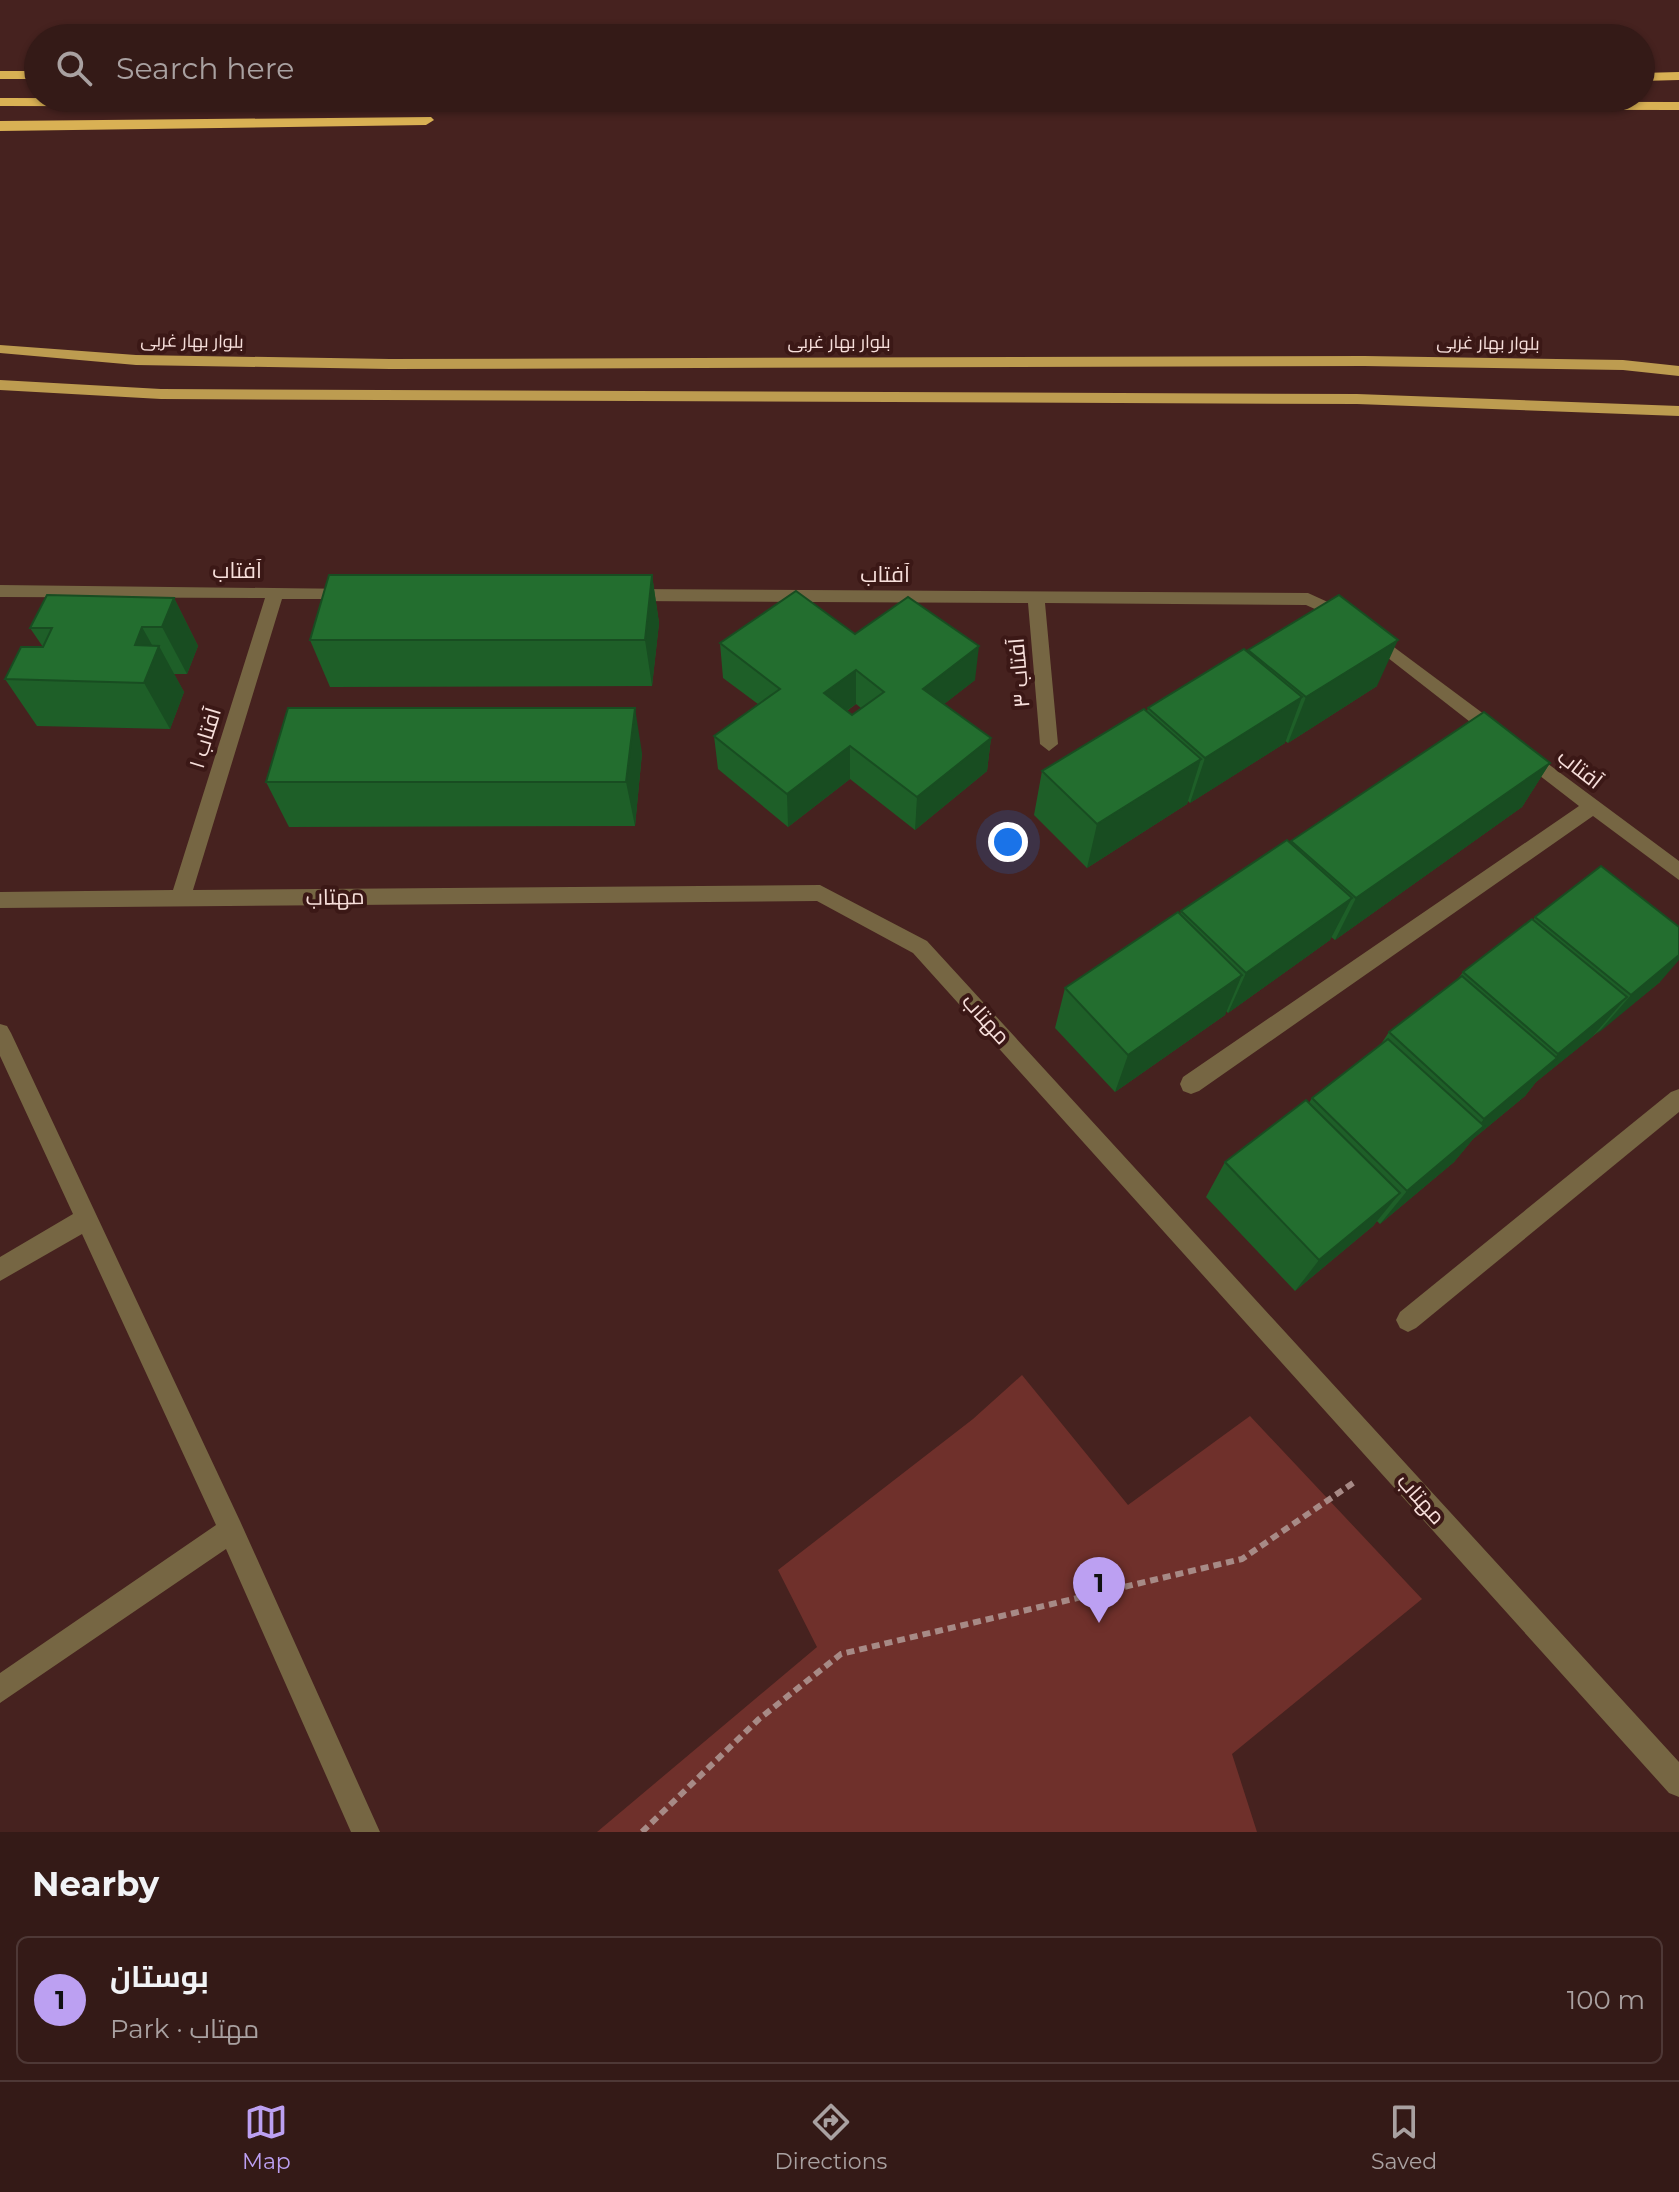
<!DOCTYPE html>
<html lang="en">
<head>
<meta charset="utf-8">
<style>
  :root { --surface:#341a17; --page:#3c2320; --text:#f1f3f6; --muted:#a9a1a1; --line:#4e3836; --accent:#bca0f2 }
  body { margin:0; font-family:Montserrat,Cairo,sans-serif; background:var(--page); color:var(--text) }
  .you { position:absolute; left:1008px; top:842px; width:28px; height:28px; margin:-20px; border:6px solid #fff; border-radius:50%; background:#1a73e8; box-shadow:0 0 0 12px #1a73e833 }
  .badge { display:grid; place-items:center; width:52px; height:52px; border-radius:50%; background:var(--accent); color:#111; font-size:26px; font-weight:700 }
  .pin { position:absolute; translate:-50% -66px; filter:drop-shadow(0 2px 4px #0008) }
  .pin::after { content:''; position:absolute; top:42px; width:28px; height:24px; background:inherit; clip-path:polygon(0 0,100% 0,50% 100%) }
  .list { margin:0; padding:0; list-style:none }
  h2 { display:flex; justify-content:space-between; align-items:center; height:104px; margin:0; padding:0 32px; font-size:34px }
  h2 small { font-size:26px; font-weight:400; color:var(--muted) }
  .list li { display:grid; grid-template-columns:52px 1fr auto; gap:24px; align-items:center; box-sizing:border-box; height:128px; margin:0 16px 16px; padding:0 16px; border:2px solid var(--line); border-radius:12px }
  .list b { display:block; font-size:30px; white-space:nowrap }
  .list p { margin:0; font-size:26px; white-space:nowrap; color:var(--muted) }
  .list em { font-size:26px; font-style:normal; color:var(--muted) }
  .icon { flex:none; width:44px; height:44px; fill:none; stroke:currentColor; stroke-width:2; stroke-linecap:round; stroke-linejoin:round }
  .map { position:relative; flex:none; width:1679px; height:1832px; overflow:hidden }
  .search { position:absolute; background:var(--surface); box-shadow:0 2px 6px #0004; left:24px; right:24px; top:24px; height:88px; display:flex; align-items:center; gap:20px; box-sizing:border-box; padding:0 28px; border-radius:44px; color:var(--muted); font-size:30px }
  .sheet { height:248px; background:var(--surface) }
  nav { display:flex; justify-content:space-around; align-items:center; box-sizing:border-box; height:112px; border-top:2px solid var(--line); background:var(--surface); font-size:22px; color:var(--muted) }
  nav a { display:grid; justify-items:center; gap:4px }
  nav .on { color:var(--accent) }
  .map>svg:first-child { display:block }
  .green { fill:#6f302b }
  .lines { fill:none; stroke-linecap:round; stroke-linejoin:round }
  .path { stroke:#a78a86; stroke-width:6; stroke-dasharray:8 5; stroke-linecap:butt }
  .minor { fill:#766643; fill-rule:evenodd }
  .major { fill:#bd9c50; fill-rule:evenodd }
  .highway { fill:#d9b154; fill-rule:evenodd }
  .wall { fill:#1e5f28; fill-rule:evenodd }
  .shaded-wall { fill:#184d21 }
  .building { fill:#236e2f; stroke:#184d21; stroke-width:2; fill-rule:evenodd }
  .labels { text-anchor:middle; dominant-baseline:central; stroke-width:8; stroke-linejoin:round; paint-order:stroke }
  .far-street-label { font-size:18px; fill:#f7dfdb; stroke:#3b1816 }
  .street-label { font-size:22px; fill:#f7dfdb; stroke:#3b1816 }
</style>
</head>
<body>
<div class="map">
<svg width="1679" height="1832" viewBox="0 0 1679 1832">
  <rect width="100%" height="100%" fill="#46221f"/>
  <polygon class="green" points="1022,1375 1128,1505 1250,1416 1422,1599 1232,1754 1257,1832 597,1832 817,1647 778,1570 973,1419"/>
  <g class="lines">
    <polyline class="path" points="642,1832 759,1719 841,1654 1242,1559 1356,1481"/>
    <g class="minor">
      <polygon points="0,585 356,589 358,593 350,599 282,599 193,890 820,885 927,941 1679,1762 1679,1797 1669,1793 913,953 817,901 0,908 0,892 173,890 265,598 0,597"/>
      <polygon points="630,589 1308,593 1352,613 1355,617 1346,623 1306,605 1045,603 1058,744 1049,751 1040,744 1028,603 630,601 621,595"/>
      <polygon points="1371,630 1504,729 1507,734 1504,739 1492,739 1365,640 1362,636"/>
      <polygon points="1524,746 1679,861 1679,880 1593,816 1199,1091 1191,1094 1183,1091 1180,1084 1183,1077 1579,806 1517,758 1515,753"/>
      <polygon points="0,1024 7,1026 11,1033 240,1521 380,1832 351,1832 226,1549 0,1703 0,1673 216,1525 82,1234 0,1281 0,1257 73,1214 0,1056"/>
      <polygon points="1679,1089 1679,1112 1416,1328 1408,1332 1400,1328 1396,1320 1400,1312 1671,1092"/>
    </g>
    <g class="major">
      <polygon points="0,345 136,355 390,359 1364,356 1623,360 1679,366 1679,376 1623,370 1364,366 390,369 136,365 0,353"/>
      <polygon points="0,380 161,389 1357,394 1679,406 1679,416 1357,404 161,399 0,390"/>
    </g>
    <g class="highway">
      <rect x="0" y="71" width="38" height="8"/>
      <polygon points="1679,72 1679,80 1641,81 1641,73"/>
      <polygon points="0,98 1679,102 1679,110 0,106"/>
      <polygon points="431,117 434,120 426,125 0,131 0,121"/>
    </g>
  </g>
  <g class="wall">
    <polygon points="652,575 659,623 652,686 330,687 310,640"/>
    <polygon points="174,598 198,646 187,674 174,674 184,692 170,729 37,726 5,679 43,647 30,628"/>
    <path d="M 855,634 L 975,680 L 944,704 L 991,738 L 987,771 L 915,830 L 850,779 L 788,827 L 718,769 L 714,736 L 758,704 L 723,678 L 720,643 ZM 856,704 L 861,708 L 852,715 L 847,711 Z"/>
    <polygon points="1248,650 1377,686 1288,743 1285,741 1285,743 1190,803 1188,801 1187,804 1087,868 1034,815 1042,771 1147,711 1148,708 1247,652"/>
    <polygon points="642,753 635,826 289,827 266,782"/>
    <polygon points="1550,763 1522,807 1335,940 1331,937 1330,940 1228,1013 1226,1011 1225,1015 1115,1092 1055,1028 1065,988 1180,914 1181,911 1290,843 1291,841"/>
    <polygon points="1535,917 1660,982 1536,1082 1525,1096 1473,1139 1454,1162 1380,1224 1377,1221 1373,1226 1295,1291 1206,1197 1225,1162 1309,1103 1312,1098 1381,1044 1389,1032 1457,980 1463,972 1533,920"/>
  </g>
  <g class="shaded-wall">
    <polygon points="652,575 659,623 652,686 645,640"/>
    <polygon points="174,598 198,646 187,674 162,627"/>
    <polygon points="142,627 156,652 159,646 184,692 170,729 144,683 135,645"/>
    <polygon points="1398,640 1377,686 1288,743 1306,697"/>
    <polygon points="979,646 975,680 921,722 923,689"/>
    <polygon points="856,670 856,704 824,726 824,693"/>
    <polygon points="1302,697 1285,743 1190,803 1205,758"/>
    <polygon points="635,708 642,753 635,826 626,782"/>
    <polygon points="991,738 987,771 915,830 917,797"/>
    <polygon points="850,746 850,779 788,827 787,794"/>
    <polygon points="1201,759 1187,804 1087,868 1097,824"/>
    <polygon points="1550,763 1522,807 1335,940 1356,898"/>
    <polygon points="1352,898 1330,940 1228,1013 1246,973"/>
    <polygon points="1679,955 1679,960 1660,982 1596,1035 1631,995"/>
    <polygon points="1242,975 1225,1015 1115,1092 1128,1055"/>
    <polygon points="1627,997 1592,1037 1536,1082 1525,1096 1473,1139 1454,1162 1380,1224 1407,1191 1465,1142 1484,1119 1545,1068 1558,1054"/>
    <polygon points="1400,1193 1373,1226 1295,1291 1319,1260"/>
  </g>
  <g class="building">
    <polygon points="329,575 652,575 645,640 310,640"/>
    <path d="M 796,591 L 855,634 L 908,597 L 979,646 L 923,689 L 991,738 L 917,797 L 850,746 L 787,794 L 714,736 L 780,689 L 720,643 ZM 856,670 L 884,692 L 852,715 L 824,693 Z"/>
    <polygon points="47,595 174,598 162,627 142,627 135,645 159,646 144,683 5,679 21,647 43,647 52,628 30,628"/>
    <polygon points="1339,595 1398,640 1306,697 1248,650"/>
    <polygon points="1244,649 1302,697 1205,758 1148,708"/>
    <polygon points="288,708 635,708 626,782 266,782"/>
    <polygon points="1144,709 1201,759 1097,824 1042,771"/>
    <polygon points="1484,712 1550,763 1356,898 1291,841"/>
    <polygon points="1287,840 1352,898 1246,973 1181,911"/>
    <polygon points="1601,866 1679,927 1679,955 1631,995 1535,917"/>
    <polygon points="1178,912 1242,975 1128,1055 1065,988"/>
    <polygon points="1532,919 1627,997 1558,1054 1463,972"/>
    <polygon points="1462,976 1557,1058 1484,1119 1389,1032"/>
    <polygon points="1388,1039 1484,1126 1407,1191 1312,1098"/>
    <polygon points="1306,1100 1400,1193 1319,1260 1225,1162"/>
  </g>
  <g class="labels">
    <g class="far-street-label">
      <text transform="translate(192 341) rotate(1)">بلوار بهار غربی</text>
      <text x="839" y="342">بلوار بهار غربی</text>
      <text transform="translate(1488 343) rotate(1)">بلوار بهار غربی</text>
    </g>
    <g class="street-label">
      <text x="237" y="570">آفتاب</text>
      <text x="885" y="574">آفتاب</text>
      <text transform="translate(1019 673) rotate(-95)">آفتاب ۳</text>
      <text transform="translate(205 738) rotate(-73)">آفتاب ۱</text>
      <text transform="translate(1580 769) rotate(38)">آفتاب</text>
      <text transform="translate(335 897) rotate(-1)">مهتاب</text>
      <text transform="translate(986 1019) rotate(48)">مهتاب</text>
      <text transform="translate(1421 1499) rotate(48)">مهتاب</text>
    </g>
  </g>
</svg>
<div class="you"></div>
<div class="pin badge" style="left:1099px;top:1623px">1</div>
<div class="search"><svg class="icon" aria-label="search" viewBox="0 0 24 24"><circle cx="10" cy="10" r="6"/><path d="M15 15l6 6"/></svg>Search here</div>
</div>
<section class="sheet">
<h2>Nearby<small></small></h2>
<ul class="list">
<li><span class="badge">1</span><div><b>بوستان</b><p>Park · مهتاب</p></div><em>100 m</em></li>
</ul>
</section>
<nav>
<a class="on"><svg class="icon" aria-label="map" viewBox="0 0 24 24"><path d="M3 6l6-2 6 2 6-2v14l-6 2-6-2-6 2zM9 4v14M15 6v14"/></svg>Map</a>
<a><svg class="icon" aria-label="directions" viewBox="0 0 24 24"><path d="M12 3l9 9-9 9-9-9zM9 14v-3h6M13 9l2 2-2 2"/></svg>Directions</a>
<a><svg class="icon" aria-label="saved" viewBox="0 0 24 24"><path d="M7 4h10v16l-5-4-5 4z"/></svg>Saved</a>
</nav>
</body>
</html>
